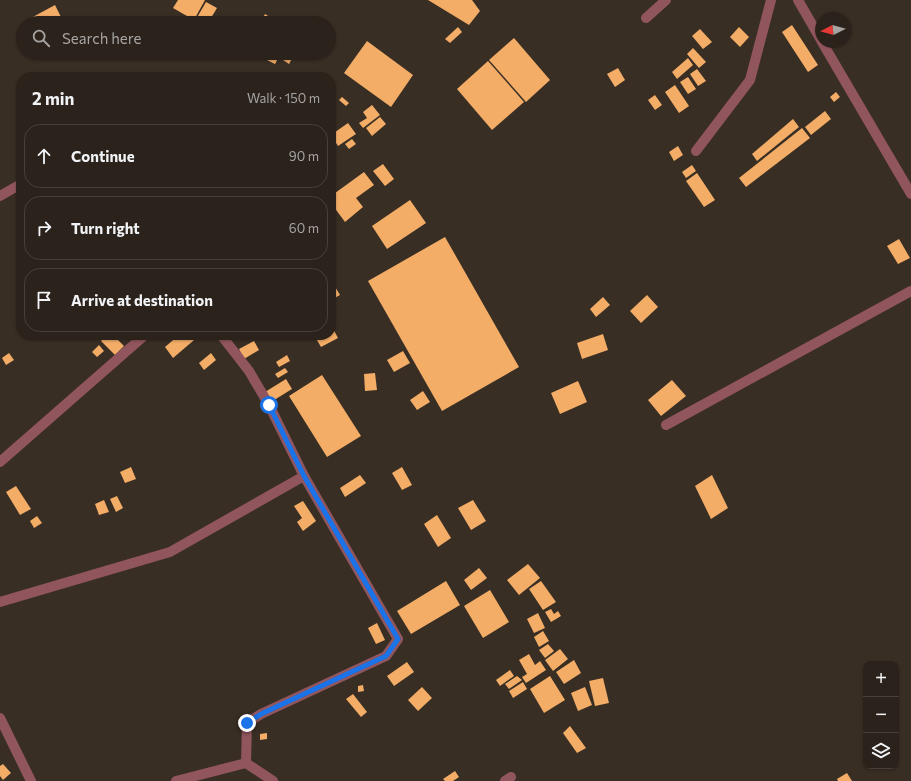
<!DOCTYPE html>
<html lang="en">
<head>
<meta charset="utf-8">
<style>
  :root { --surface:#2b221b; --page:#332a24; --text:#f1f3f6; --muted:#a6a4a3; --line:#473f3a }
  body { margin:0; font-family:Commissioner,sans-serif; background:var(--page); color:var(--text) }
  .controls { position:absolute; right:12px; bottom:12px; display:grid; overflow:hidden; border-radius:8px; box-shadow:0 1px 3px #0004 }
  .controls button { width:36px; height:36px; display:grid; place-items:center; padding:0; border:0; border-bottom:1px solid var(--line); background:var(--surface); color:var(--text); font:20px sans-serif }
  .compass { position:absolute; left:815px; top:12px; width:36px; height:36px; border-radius:50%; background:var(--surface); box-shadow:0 1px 3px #0004; rotate:264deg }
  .stop { position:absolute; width:12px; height:12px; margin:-9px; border:3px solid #1a73e8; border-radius:50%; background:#fff }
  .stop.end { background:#1a73e8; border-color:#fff; box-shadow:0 1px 4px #0008 }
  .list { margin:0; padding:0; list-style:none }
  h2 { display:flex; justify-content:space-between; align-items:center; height:52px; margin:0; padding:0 16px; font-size:17px }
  h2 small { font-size:13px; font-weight:400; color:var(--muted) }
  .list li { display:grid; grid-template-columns:26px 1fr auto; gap:12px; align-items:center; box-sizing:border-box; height:64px; margin:0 8px 8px; padding:0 8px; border:1px solid var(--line); border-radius:16px }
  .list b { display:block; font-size:15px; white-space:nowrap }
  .list em { font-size:13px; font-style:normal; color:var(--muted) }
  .icon { flex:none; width:22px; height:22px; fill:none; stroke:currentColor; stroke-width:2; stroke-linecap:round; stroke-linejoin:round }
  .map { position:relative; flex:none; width:911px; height:781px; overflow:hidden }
  .search { position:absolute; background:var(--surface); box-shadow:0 1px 3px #0004; left:16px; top:16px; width:320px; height:44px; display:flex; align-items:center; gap:10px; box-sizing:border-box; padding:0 14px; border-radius:22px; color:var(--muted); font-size:15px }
  .panel { position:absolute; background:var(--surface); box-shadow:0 1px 3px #0004; left:16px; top:72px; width:320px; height:268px; border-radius:16px }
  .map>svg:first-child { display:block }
  .building { fill:#f3ad67 }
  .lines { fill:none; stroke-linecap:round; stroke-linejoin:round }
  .lane { stroke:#91555e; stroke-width:10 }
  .street { stroke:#91555e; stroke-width:10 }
  .route { stroke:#1a73e8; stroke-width:5 }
</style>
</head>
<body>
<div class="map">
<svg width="911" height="781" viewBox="0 0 911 781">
  <rect width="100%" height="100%" fill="#392e24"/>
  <g class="building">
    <polygon points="178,0 205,0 194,20 173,8"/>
    <polygon points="428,0 472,0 480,11 469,25"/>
    <polygon points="206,2 217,8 208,23 199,23 195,21"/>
    <polygon points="55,5 64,23 31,23 29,19"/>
    <polygon points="265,14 279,23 260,23"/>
    <polygon points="792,25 818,65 808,72 782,32"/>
    <polygon points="458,27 462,32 450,43 445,39"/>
    <polygon points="739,27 749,37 740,47 730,37"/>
    <polygon points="700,29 712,42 703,49 692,36"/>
    <polygon points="514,38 550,80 526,102 489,60"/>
    <polygon points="367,41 413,75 391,107 344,73"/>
    <polygon points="693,48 706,62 699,68 687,54"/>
    <polygon points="249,53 262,53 259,59"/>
    <polygon points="269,53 281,53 275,64 265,59"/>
    <polygon points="283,53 295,53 289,64 280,58"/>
    <polygon points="688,58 693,65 677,79 672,72"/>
    <polygon points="488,61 524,102 492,130 457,89"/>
    <polygon points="618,68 625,80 615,87 607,74"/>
    <polygon points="697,69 706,81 698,86 690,74"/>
    <polygon points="688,77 696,89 688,94 680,82"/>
    <polygon points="675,85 689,106 679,113 665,92"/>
    <polygon points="836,92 840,97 834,102 830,97"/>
    <polygon points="655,95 662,105 655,110 648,100"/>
    <polygon points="342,97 349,103 346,106 339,100"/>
    <polygon points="372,105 380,115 363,128 359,123 367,118 363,112"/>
    <polygon points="825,111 831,119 811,135 805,127"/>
    <polygon points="380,117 386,124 372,136 366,128"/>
    <polygon points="793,119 799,127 757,161 752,154"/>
    <polygon points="348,123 356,134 338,146 331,135"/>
    <polygon points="802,128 810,138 746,187 739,178"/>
    <polygon points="352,139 356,144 349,149 345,144"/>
    <polygon points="678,146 683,155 674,161 669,152"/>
    <polygon points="383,164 394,179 385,186 373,171"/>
    <polygon points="692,165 696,171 686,178 682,172"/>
    <polygon points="364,172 374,185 356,198 363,207 345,222 331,203 331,196"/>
    <polygon points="697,173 715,200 704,207 686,181"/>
    <polygon points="410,200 426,223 387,249 372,226"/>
    <polygon points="445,237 519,367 442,411 368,281"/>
    <polygon points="899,239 910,258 898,264 887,246"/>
    <polygon points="331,280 340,295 331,300"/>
    <polygon points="647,295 658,307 641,323 630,311"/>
    <polygon points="603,297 610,305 596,317 590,309"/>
    <polygon points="331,325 338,338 321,347 314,335 331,335"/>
    <polygon points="603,334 608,350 582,359 577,343"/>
    <polygon points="107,335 113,335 124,346 115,355 101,341"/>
    <polygon points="179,335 200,335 173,358 165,347"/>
    <polygon points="254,341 259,350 244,359 239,349"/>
    <polygon points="99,345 104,351 97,357 92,352"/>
    <polygon points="403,351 410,363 394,372 387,360"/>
    <polygon points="9,353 14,360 6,365 2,358"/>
    <polygon points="211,353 216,360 204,370 199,363"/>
    <polygon points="287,355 290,361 279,367 276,362"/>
    <polygon points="285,368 288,372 278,378 275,374"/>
    <polygon points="375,373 377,390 365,391 364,374"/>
    <polygon points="322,375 361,436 327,457 289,396"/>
    <polygon points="286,379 292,389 271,402 265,392"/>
    <polygon points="672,380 686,396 661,416 648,400"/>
    <polygon points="578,381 587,402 560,414 551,393"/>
    <polygon points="423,391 430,402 417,410 410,400"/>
    <polygon points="131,467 136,479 125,483 120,472"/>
    <polygon points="402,467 412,485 402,490 392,473"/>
    <polygon points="360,475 366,483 345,497 340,488"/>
    <polygon points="712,475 728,508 711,519 695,486"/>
    <polygon points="16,486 31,509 20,515 6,492"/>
    <polygon points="117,496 123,508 116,512 110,499"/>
    <polygon points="104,500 109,512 99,515 95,504"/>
    <polygon points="473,500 486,521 471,530 458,508"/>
    <polygon points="303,501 316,521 303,531 297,522 302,518 294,506"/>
    <polygon points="437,515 451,538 438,547 424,524"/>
    <polygon points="37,516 42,523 34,528 30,521"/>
    <polygon points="528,564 540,578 519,595 507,580"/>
    <polygon points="479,568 487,578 471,590 464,580"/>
    <polygon points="446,581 460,605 411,634 397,611"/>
    <polygon points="541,581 556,602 543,610 529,589"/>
    <polygon points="490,590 509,622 483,638 464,606"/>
    <polygon points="551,609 554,614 558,611 561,616 551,622 545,612"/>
    <polygon points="538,613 545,628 534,633 527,619"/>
    <polygon points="377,623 385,640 376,644 368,628"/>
    <polygon points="543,631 549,641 539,647 534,637"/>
    <polygon points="548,644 554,651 545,658 539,650"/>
    <polygon points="560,649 568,659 553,671 545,660"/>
    <polygon points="529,654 535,665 540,661 546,670 526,683 522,677 527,674 519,660"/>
    <polygon points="574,660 581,673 564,684 556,672"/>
    <polygon points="407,662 414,672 394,686 387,676"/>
    <polygon points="510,670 514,676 500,686 496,680"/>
    <polygon points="517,676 522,680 509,689 505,684"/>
    <polygon points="550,676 565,700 544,713 530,689"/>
    <polygon points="603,678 609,703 595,706 589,681"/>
    <polygon points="523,682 527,689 513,698 509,691"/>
    <polygon points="363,685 364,691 358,692 358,686"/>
    <polygon points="422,687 432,698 418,711 408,700"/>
    <polygon points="585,687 592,705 578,711 571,693"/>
    <polygon points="353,694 367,712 361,717 346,699"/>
    <polygon points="570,726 586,748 577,753 563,733"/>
    <polygon points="267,733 267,739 260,740 260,734"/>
    <polygon points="3,764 11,773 3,780 0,776 0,766"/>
    <polygon points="455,771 459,777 453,781 445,781 443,779"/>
    <polygon points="847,773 852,781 838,781 837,779"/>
  </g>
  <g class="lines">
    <g class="lane">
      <polyline points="646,18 666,0"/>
      <polyline points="696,151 750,80 771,0"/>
      <polyline points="0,196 21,184"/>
      <polyline points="666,425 911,291"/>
      <polyline points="0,462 145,335"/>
      <polyline points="0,602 170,552 304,476 269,405 249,371 221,335"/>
      <polyline points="246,763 247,723 261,714 386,656 398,639 304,476"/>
      <polyline points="176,781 246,763 273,781"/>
      <polyline points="505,781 511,777"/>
    </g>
    <g class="street">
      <polyline points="798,0 821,40"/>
      <polyline points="822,42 911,194"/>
      <polyline points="0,718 31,781"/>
    </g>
  </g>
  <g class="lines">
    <polyline class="route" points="247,723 261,714 386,656 398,639 304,476 269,405"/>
  </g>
</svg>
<div class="controls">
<button>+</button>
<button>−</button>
<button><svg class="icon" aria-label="layers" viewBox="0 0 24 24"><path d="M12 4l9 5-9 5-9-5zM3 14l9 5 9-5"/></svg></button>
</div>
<svg class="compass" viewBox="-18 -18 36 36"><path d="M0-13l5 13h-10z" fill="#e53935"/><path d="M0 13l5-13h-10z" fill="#a6a4a3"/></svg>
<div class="stop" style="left:269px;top:405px"></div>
<div class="stop end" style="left:247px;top:723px"></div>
<div class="search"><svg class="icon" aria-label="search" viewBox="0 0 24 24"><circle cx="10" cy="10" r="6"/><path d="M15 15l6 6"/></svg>Search here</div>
<section class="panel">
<h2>2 min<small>Walk · 150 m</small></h2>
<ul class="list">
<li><svg class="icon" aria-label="ahead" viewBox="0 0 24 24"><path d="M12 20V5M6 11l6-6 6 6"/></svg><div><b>Continue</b></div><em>90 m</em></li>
<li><svg class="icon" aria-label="right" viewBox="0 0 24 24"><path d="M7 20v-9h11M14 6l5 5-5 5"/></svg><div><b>Turn right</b></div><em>60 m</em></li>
<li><svg class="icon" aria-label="arrive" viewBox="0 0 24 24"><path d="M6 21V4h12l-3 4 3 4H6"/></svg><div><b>Arrive at destination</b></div></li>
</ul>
</section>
</div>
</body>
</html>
